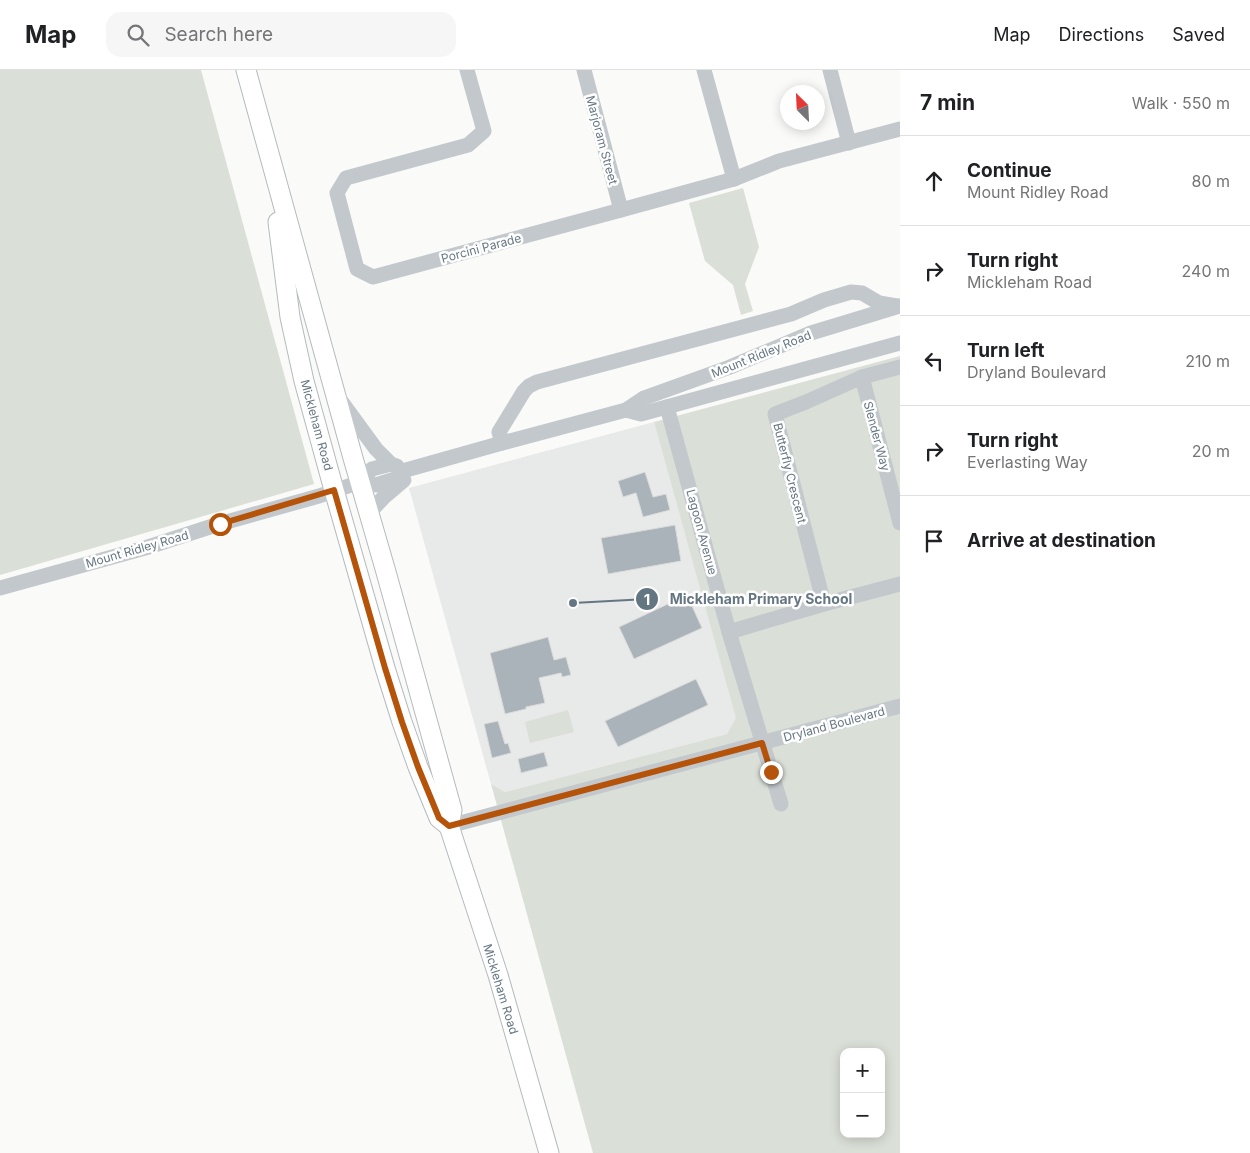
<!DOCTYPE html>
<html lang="en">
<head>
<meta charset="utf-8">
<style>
  :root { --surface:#fff; --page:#f6f6f6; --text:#202124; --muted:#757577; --line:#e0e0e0 }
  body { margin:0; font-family:Inter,sans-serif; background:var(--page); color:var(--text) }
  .controls { position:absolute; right:15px; bottom:15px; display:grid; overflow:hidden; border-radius:10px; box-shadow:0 2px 12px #0003 }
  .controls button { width:45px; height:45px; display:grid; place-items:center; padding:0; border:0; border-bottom:1px solid var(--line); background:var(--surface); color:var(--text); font:25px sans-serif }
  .compass { position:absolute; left:780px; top:15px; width:45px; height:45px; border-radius:50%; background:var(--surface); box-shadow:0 2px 12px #0003; rotate:336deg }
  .stop { position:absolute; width:15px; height:15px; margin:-11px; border:4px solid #b45309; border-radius:50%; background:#fff }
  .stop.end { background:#b45309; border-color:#fff; box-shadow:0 1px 5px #0008 }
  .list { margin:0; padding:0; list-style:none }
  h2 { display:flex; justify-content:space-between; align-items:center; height:65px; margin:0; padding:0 20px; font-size:21px }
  h2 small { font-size:16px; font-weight:400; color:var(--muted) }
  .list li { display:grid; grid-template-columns:32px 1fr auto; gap:15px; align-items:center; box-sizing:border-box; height:90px; padding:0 20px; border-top:1px solid var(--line) }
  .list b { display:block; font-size:19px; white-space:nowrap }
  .list p { margin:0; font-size:16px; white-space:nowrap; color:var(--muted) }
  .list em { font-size:16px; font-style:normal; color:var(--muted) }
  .icon { flex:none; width:28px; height:28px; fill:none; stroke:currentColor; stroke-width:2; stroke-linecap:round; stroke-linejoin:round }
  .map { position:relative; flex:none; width:900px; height:1083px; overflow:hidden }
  header { display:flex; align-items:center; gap:30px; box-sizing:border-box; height:70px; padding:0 25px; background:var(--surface); border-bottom:1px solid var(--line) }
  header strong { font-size:24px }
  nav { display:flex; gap:28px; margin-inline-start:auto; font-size:18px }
  .search { width:350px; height:45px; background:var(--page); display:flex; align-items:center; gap:12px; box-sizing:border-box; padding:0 18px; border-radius:15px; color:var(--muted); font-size:19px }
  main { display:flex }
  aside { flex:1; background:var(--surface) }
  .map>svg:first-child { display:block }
  .built { fill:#e8e9e9 }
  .green { fill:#dadfd7; fill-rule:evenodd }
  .building { fill:#aab3b9; stroke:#dcdcda }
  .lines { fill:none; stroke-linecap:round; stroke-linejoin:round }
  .major-casing { stroke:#b5babe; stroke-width:21 }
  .minor { stroke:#c3c8cc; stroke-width:15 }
  .major { stroke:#fff; stroke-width:19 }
  .route { stroke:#b45309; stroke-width:6 }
  .labels { text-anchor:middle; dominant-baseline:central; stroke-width:5; stroke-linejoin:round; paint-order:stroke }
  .street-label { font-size:12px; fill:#657683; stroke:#fff }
  .leader { fill:none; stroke:#657683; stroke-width:2 }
  .callout-dot { fill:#657683; stroke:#fff; stroke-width:2 }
  .mark-label { font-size:15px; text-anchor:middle; font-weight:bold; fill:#fff }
  .callout-label { font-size:14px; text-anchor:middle; font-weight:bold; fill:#657683; stroke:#fff; stroke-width:5; stroke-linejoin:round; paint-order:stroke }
</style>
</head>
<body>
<header>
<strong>Map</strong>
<div class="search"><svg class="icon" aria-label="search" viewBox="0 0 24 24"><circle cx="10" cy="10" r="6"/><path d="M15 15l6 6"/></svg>Search here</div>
<nav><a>Map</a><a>Directions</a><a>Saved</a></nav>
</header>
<main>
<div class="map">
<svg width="900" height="1083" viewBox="0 0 900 1083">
  <rect width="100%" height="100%" fill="#fafaf8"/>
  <polygon class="built" points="654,352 737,649 727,664 505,722 491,714 409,418"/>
  <g class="green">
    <polygon points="0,0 201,0 314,414 0,505"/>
    <polygon points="743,118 759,177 745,214 753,241 741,245 733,215 705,191 689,133"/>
    <path d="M 900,286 L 900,1083 L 593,1083 L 491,714 L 505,722 L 727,664 L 736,648 L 654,352 ZM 844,982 L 881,982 L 881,1064 L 844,1064 Z"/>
    <polygon points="568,640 574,662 530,673 525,652"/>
  </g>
  <g class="building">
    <polygon points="645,402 653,427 666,424 670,440 643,447 636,423 623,427 618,411"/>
    <polygon points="675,455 681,491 608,504 601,468"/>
    <polygon points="687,525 702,558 634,589 619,557"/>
    <polygon points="548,567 554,590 566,587 571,605 562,607 561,603 539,608 545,633 526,637 526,639 505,644 490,583"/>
    <polygon points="696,609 708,635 618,677 605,651"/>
    <polygon points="498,651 505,674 508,673 511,683 492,688 484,654"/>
    <polygon points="544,682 548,696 521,703 518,689"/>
  </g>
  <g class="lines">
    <defs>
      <g id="major">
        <polyline points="246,0 353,388 386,502 452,740 449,756 498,905 549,1083"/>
        <polyline points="278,152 290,247 304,311 334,420 385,598 402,652 418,697 439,748 449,756"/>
      </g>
    </defs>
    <use href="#major" class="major-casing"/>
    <g class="minor">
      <polyline points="467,0 484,61 468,75 346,108 337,123 357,199 373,207 621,140 734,109 779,91 900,59"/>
      <polyline points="584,0 621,140"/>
      <polyline points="704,0 734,109"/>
      <polyline points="830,0 849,73"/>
      <polyline points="862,307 900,453"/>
      <polyline points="338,327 376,379 391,394"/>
      <polyline points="667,337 729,562 781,734"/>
      <polyline points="626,340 641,344 900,273"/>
      <polyline points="502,373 499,362 524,321 529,316 537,312 791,244 824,230 851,222 862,223 879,233 897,236"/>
      <polyline points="360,412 372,399 391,394 397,396"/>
      <polyline points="369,443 384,427 404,410"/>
      <polyline points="0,518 145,478 219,454 319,426 360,412 376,415 395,409 406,400 502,373 626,340 644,328 730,297 811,263 900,236"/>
      <polyline points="824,534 775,344 806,332 862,307 900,297"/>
      <polyline points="729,562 824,534 900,514"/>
      <polyline points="449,756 900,636"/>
    </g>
    <use href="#major" class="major"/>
  </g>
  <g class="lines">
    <polyline class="route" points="220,454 334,420 385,598 402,652 418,697 439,748 449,756 762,673 771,702"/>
  </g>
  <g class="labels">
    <g class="street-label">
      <text transform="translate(602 70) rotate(75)">Marjoram Street</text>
      <text transform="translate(481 178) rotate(-15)">Porcini Parade</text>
      <text transform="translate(761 284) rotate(-22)">Mount Ridley Road</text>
      <text transform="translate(317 355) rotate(75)">Mickleham Road</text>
      <text transform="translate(877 366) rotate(75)">Slender Way</text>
      <text transform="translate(790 403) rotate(76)">Butterfly Crescent</text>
      <text transform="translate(702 462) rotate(75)">Lagoon Avenue</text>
      <text transform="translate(137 479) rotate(-16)">Mount Ridley Road</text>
      <text transform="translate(834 654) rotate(-15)">Dryland Boulevard</text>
      <text transform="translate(501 919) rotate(73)">Mickleham Road</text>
    </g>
  </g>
  <path class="leader" d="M573 533L647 529"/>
  <g class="callout-dot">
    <circle cx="573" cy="533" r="5"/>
    <circle cx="647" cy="529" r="12"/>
  </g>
  <g class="mark-label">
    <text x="647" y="535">1</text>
  </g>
  <g class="callout-label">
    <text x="761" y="534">Mickleham Primary School</text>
  </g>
</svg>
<div class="controls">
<button>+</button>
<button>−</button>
</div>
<svg class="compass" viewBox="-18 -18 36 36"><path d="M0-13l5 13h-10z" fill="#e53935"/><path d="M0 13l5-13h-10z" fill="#757577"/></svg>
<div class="stop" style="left:220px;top:454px"></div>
<div class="stop end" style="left:771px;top:702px"></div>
</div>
<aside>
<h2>7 min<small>Walk · 550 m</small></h2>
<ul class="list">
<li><svg class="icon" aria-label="ahead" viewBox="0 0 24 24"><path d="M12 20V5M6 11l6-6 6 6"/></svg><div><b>Continue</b><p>Mount Ridley Road</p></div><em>80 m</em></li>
<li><svg class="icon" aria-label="right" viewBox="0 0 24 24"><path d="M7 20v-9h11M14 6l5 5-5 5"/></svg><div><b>Turn right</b><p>Mickleham Road</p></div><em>240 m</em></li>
<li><svg class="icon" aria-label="left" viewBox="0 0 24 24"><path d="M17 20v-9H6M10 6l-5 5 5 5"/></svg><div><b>Turn left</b><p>Dryland Boulevard</p></div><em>210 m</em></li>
<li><svg class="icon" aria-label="right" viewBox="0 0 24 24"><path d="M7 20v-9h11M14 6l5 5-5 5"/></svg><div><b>Turn right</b><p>Everlasting Way</p></div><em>20 m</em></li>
<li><svg class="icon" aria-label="arrive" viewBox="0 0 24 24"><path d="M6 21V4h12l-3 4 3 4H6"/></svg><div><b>Arrive at destination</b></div></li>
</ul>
</aside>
</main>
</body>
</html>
